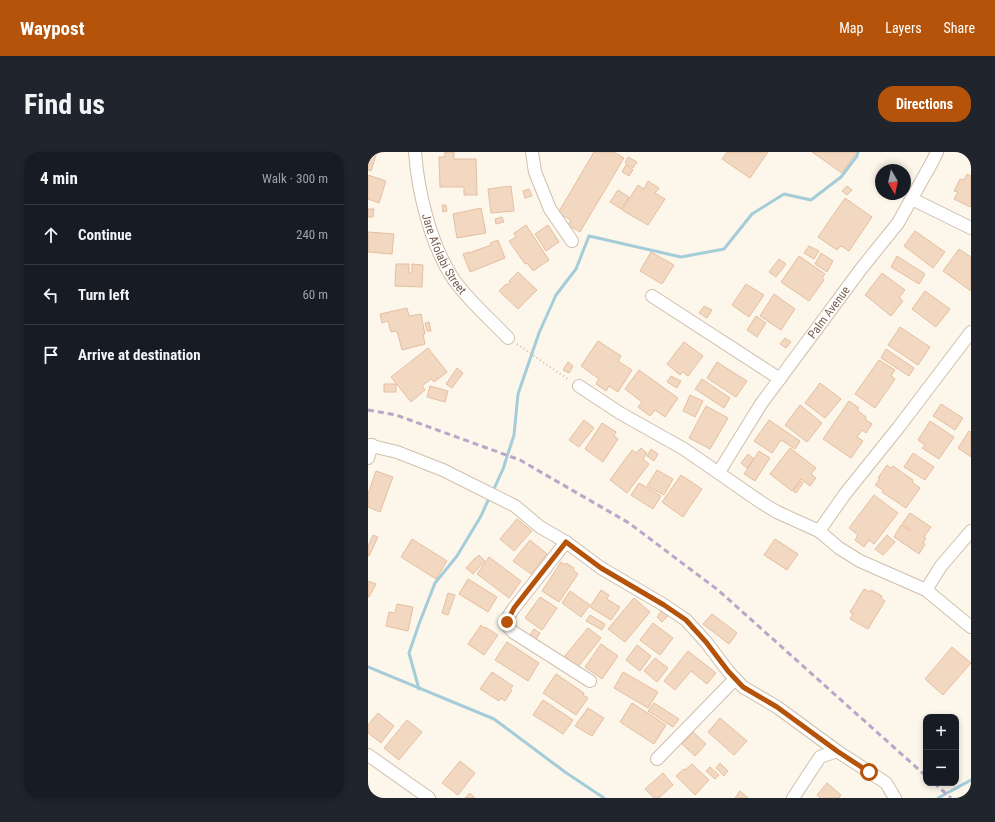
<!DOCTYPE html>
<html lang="en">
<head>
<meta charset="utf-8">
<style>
  :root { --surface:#171b24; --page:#20242c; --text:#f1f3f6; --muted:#9ea1a6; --line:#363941; --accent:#b45309 }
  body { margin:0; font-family:"Roboto Condensed",sans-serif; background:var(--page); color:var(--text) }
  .controls { position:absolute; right:12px; bottom:12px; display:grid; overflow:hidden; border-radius:8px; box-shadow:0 2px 6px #0003 }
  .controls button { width:36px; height:36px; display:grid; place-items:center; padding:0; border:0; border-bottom:1px solid var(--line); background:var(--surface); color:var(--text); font:20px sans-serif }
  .compass { position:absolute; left:507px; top:12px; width:36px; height:36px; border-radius:50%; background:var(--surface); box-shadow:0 2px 6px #0003; rotate:171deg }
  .stop { position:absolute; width:12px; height:12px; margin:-9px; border:3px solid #b45309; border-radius:50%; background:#fff }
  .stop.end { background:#b45309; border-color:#fff; box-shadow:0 1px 4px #0008 }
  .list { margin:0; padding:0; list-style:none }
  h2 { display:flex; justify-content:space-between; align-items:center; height:52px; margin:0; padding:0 16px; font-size:17px }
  h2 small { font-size:13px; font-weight:400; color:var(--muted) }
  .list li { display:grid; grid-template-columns:26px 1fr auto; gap:12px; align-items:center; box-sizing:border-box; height:60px; padding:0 16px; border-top:1px solid var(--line) }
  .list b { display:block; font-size:15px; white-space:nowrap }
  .list em { font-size:13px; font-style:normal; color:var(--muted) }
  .icon { flex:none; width:22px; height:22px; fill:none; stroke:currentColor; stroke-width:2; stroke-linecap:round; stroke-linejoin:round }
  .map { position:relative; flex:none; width:603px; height:646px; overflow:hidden; border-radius:16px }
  header { display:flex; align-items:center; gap:24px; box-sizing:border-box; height:56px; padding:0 20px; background:var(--accent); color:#fff }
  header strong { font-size:19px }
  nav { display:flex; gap:22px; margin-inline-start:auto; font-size:14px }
  .intro { display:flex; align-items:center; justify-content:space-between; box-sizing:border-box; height:96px; padding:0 24px }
  h1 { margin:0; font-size:28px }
  .button { padding:10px 18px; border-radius:16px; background:var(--accent); color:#fff; font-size:14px; font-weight:700 }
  main { display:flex; gap:24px; padding:0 24px }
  aside { flex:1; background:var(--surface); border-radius:16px; box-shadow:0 2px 6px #0003 }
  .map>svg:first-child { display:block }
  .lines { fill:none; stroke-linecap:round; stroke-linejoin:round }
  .stream { stroke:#a4cdd9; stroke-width:3 }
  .building { fill:#f2d7c1; stroke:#e5bfa1 }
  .street-casing { stroke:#cfbfae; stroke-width:14 }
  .path { stroke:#d8bba4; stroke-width:2; stroke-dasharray:1 3; stroke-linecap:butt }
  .street { stroke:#fff; stroke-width:12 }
  .rail { stroke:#baa7c8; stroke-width:3; stroke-dasharray:6 4; stroke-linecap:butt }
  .route { stroke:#b45309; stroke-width:5 }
  .labels { text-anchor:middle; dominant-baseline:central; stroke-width:3; stroke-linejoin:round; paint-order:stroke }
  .street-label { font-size:12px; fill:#785e4c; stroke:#fffaf0 }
</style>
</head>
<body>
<header>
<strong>Waypost</strong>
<nav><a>Map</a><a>Layers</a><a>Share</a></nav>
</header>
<div class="intro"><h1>Find us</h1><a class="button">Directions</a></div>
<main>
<aside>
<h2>4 min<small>Walk · 300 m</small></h2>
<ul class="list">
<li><svg class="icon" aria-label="ahead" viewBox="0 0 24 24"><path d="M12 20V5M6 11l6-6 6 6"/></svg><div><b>Continue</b></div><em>240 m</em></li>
<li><svg class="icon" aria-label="left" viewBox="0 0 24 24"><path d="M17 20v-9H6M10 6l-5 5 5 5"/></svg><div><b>Turn left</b></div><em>60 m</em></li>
<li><svg class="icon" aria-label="arrive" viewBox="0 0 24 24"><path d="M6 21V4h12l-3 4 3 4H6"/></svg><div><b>Arrive at destination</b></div></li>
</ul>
</aside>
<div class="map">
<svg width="603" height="646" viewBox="0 0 603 646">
  <rect width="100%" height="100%" fill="#fdf6ea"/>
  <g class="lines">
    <g class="stream">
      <polyline points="125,339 135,317 146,283 150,242 171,181 188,143 208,117 221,84 313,105 356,97 384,62 416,42 443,48 473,25 489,4 490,0"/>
      <polyline points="0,515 126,567 197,620 236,646"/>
      <polyline points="51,537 41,501 51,472 67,431 89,404 113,364 122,344"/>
      <polyline points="570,646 603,628"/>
    </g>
  </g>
  <g class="building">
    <polygon points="0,0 9,0 3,19 0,18"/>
    <polygon points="77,0 86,0 86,7 108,7 109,43 96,43 96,35 72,35 71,5 77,5"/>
    <polygon points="226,0 246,0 256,6 212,80 200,73 203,68 190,61"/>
    <polygon points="359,0 400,0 382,26 354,7"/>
    <polygon points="444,0 489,0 474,21"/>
    <polygon points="260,5 269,10 265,16 257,11"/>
    <polygon points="258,13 265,18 261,24 254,20"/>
    <polygon points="599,22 603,24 603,53 602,55 586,47 590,40 586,39 592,27 596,28"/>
    <polygon points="0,23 18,29 11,51 0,47"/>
    <polygon points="280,29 291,36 287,41 297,47 280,73 254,58 270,33 276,37"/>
    <polygon points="143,34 146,59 123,61 120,37"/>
    <polygon points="479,34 484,38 479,43 474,39"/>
    <polygon points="161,37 164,44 157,46 155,39"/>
    <polygon points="250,38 261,45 253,57 242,50"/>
    <polygon points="477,46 504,65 481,99 473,94 469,98 450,85"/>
    <polygon points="74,53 78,53 79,59 75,60"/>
    <polygon points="113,56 118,81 89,86 85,62"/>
    <polygon points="0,57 6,57 5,65 0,65"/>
    <polygon points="134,65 136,70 128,72 127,67"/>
    <polygon points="158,73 181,108 165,119 159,111 157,112 141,89 148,85 146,81"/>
    <polygon points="180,73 191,90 178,99 167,82"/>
    <polygon points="547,79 577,100 565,116 536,94"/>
    <polygon points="0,80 26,82 24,102 0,100"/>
    <polygon points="130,88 137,106 102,120 95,102 101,100 101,101 123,93 122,91"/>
    <polygon points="441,94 451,99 446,107 436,101"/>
    <polygon points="591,97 603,105 603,139 575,119"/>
    <polygon points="283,100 306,113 294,132 272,119"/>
    <polygon points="453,101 465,109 459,120 447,112"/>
    <polygon points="431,104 457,122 454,126 456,128 441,149 413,130"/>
    <polygon points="529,104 557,122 551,132 523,115"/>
    <polygon points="411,107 418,112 408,125 401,120"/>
    <polygon points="28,112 41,112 41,121 44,121 44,112 55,113 54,135 27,134"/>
    <polygon points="150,120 169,138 150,157 131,139 138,132 140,133 142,130 141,129"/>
    <polygon points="514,121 537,138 531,146 535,149 523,164 497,143"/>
    <polygon points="378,132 396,143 381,165 364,153"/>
    <polygon points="557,139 582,157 568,175 544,157"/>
    <polygon points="406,142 427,157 413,178 392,164"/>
    <polygon points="336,154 344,158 339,166 331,161"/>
    <polygon points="39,156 41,164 53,162 57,182 55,182 57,192 34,198 29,179 23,180 20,169 14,171 12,162"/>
    <polygon points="388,164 398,171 389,185 379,178"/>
    <polygon points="61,170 63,179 59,179 57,171"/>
    <polygon points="532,175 562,195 550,213 520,193"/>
    <polygon points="417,186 423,190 418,196 412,192"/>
    <polygon points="230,189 253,204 250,209 264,218 250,240 241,234 238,239 228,232 231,227 213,214"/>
    <polygon points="316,190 335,204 320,224 315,220 312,223 299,212"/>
    <polygon points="60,196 79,220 66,230 63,227 54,234 57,238 43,250 23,225"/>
    <polygon points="518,197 546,216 541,224 513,206"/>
    <polygon points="511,208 527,218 523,224 527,227 507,256 487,242"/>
    <polygon points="200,210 205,214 201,221 195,218"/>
    <polygon points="349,210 379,229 368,245 339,226"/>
    <polygon points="89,216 95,221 84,236 78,232"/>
    <polygon points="271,218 310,246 297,265 287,258 282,264 270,255 274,250 257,237"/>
    <polygon points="303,224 313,229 309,236 299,230"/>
    <polygon points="334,227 362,246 356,256 327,237"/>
    <polygon points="452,231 473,247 457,266 437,251"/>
    <rect x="16" y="232" width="12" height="8"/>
    <polygon points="62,234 80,239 77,250 59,245"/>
    <polygon points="322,243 335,249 327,265 315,259"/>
    <polygon points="481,249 491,256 489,258 498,265 497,267 504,272 498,281 494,278 489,285 495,289 483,306 455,287"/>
    <polygon points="573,252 595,266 587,278 565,264"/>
    <polygon points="432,253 454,271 439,290 417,273"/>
    <polygon points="338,254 360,266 342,297 321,286"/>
    <polygon points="216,268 226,276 211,295 201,288"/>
    <polygon points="401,268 432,289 427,297 413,288 404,301 386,289"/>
    <polygon points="562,269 586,285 571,307 554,296 557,293 550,288"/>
    <polygon points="234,271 248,280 246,284 250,287 235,310 217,297"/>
    <polygon points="601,279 603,280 603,305 590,296"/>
    <polygon points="273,296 279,301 275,307 281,312 259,341 242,328 264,298 268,301"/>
    <polygon points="422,296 448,316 443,322 448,326 442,334 433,327 424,339 402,322"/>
    <polygon points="283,297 290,302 286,309 279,304"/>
    <polygon points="391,299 402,306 387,329 376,322"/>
    <polygon points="545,301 566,315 557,328 536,315"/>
    <polygon points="380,302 386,307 379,316 373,311"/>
    <polygon points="519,313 523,316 525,314 545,328 544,330 552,336 538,356 514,340 515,338 507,333 512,327 510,326"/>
    <polygon points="289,318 305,327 296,343 279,334"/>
    <polygon points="8,319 25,325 12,360 0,355 0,342"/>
    <polygon points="313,323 334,337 315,365 294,350"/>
    <polygon points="433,329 435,331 428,341 425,339"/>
    <polygon points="271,331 293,344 285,357 263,343"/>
    <polygon points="506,343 530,361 506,392 501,388 496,395 487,388 490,383 481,376"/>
    <polygon points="542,361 563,375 556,385 558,386 555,391 557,392 551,402 526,385 533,373 542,379 543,378 534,372"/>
    <polygon points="149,367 164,379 146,399 132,387"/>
    <polygon points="5,383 10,385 1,404 0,404 0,394"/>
    <polygon points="519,383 527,390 515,403 507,397"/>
    <polygon points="44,387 79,409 68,427 33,405"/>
    <polygon points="407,387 430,402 419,418 396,403"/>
    <polygon points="162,388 179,402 163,422 145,409"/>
    <polygon points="111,403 117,409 105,422 98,416 107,406 108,406"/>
    <polygon points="121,405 153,429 141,446 109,422"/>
    <polygon points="193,410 197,413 198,411 206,416 205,418 210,422 191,450 174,439"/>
    <polygon points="100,427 129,445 120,460 91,442"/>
    <polygon points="0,429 8,432 1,445 0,445"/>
    <polygon points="496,437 502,440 503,438 514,444 513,446 517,449 500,477 482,467 485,462 482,460"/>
    <polygon points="233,438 241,443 239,447 252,455 243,468 222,455"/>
    <polygon points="202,439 222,453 213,465 194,451"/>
    <polygon points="80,441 87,443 80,463 74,461"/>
    <polygon points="172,445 189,456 174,478 157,466"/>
    <polygon points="266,446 282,460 257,490 240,477"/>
    <polygon points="29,452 45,455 40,479 18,474 21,460 27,461"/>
    <polygon points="295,457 301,463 294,470 289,465"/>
    <polygon points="344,462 369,481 361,492 335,472"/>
    <polygon points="222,463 237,472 234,478 218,469"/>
    <polygon points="285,471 305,486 292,503 272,488"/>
    <polygon points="113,473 116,476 117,475 130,483 116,503 100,492"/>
    <polygon points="220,476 233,486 209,516 196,505"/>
    <polygon points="166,477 172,481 168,487 162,483"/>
    <polygon points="139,490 171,511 160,529 127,508"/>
    <polygon points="233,492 250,504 234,527 217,515"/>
    <polygon points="269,493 283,504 272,519 258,508"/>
    <polygon points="584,495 603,511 575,543 557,527"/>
    <polygon points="320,499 348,521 339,532 323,519 307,538 296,529"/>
    <polygon points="287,506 300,516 289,530 276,519"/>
    <polygon points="124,520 145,534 142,537 144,538 137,549 133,546 131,549 112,537"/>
    <polygon points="255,520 290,540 280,556 246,536"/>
    <polygon points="188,522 216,541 215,543 220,546 208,563 175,541"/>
    <polygon points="175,548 205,568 195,582 165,563"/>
    <polygon points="264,551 298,573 286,592 252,570"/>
    <polygon points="286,551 311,567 305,575 280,559"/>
    <polygon points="220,556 236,566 224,584 207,574"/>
    <polygon points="10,561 26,574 13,591 0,581 0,573"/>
    <polygon points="352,566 379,589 366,603 340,580"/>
    <polygon points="39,568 54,580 31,608 16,596"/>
    <polygon points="325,580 338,592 327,604 314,592"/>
    <polygon points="92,609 107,621 90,643 74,631"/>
    <polygon points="352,611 360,619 356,624 348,616"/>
    <polygon points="324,612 341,628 327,643 308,624 316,617 317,618"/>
    <polygon points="342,615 351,623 347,627 338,619"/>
    <polygon points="295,621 305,633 291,646 286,646 277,637"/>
    <polygon points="459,631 473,643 471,646 452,646 449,643"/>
    <polygon points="372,639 380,646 367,646"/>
    <polygon points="102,641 107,646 97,646"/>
  </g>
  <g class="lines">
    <defs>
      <g id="street">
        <path id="s1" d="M 47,0 C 50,41 63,94 86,128 C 101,149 122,167 140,186"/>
        <polyline points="164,0 167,20 182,57 204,89"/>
        <polyline points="544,47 603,76"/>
        <polyline points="284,144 412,227"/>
        <polyline points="211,234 252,261 316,297 394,351 409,360 451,379 471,396 492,409 558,438 603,475"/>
        <polyline points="0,293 29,300 75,318 147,354 172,375 198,390 233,416 296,453 318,468 338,490 360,519 375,535 409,555 469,599 518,631 527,646"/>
        <polyline points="0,306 4,293"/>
        <path id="s2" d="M 351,320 L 393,252 L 493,117 L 530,71 L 563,12 L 569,0"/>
        <polyline points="451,379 477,342 530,276 603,180"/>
        <polyline points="198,390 146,456 140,465 139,473 145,480 222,529"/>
        <polyline points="558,438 573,414 603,379"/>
        <polyline points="0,603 61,646"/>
        <polyline points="289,607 367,527"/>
        <polyline points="425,646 452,605 469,599"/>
      </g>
    </defs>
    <use href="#street" class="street-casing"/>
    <polyline class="path" points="149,192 201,228"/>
    <use href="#street" class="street"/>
    <g class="rail">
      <polyline points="0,258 28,263 152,308 261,371 350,438 558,624"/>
      <polyline points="566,631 583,646"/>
    </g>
  </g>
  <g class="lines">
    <polyline class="route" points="139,470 146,456 198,390 233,416 296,453 318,468 338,490 360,519 375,535 409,555 469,599 501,620"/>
  </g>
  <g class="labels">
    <g class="street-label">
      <text stroke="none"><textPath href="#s1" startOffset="107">Jare Afolabi Street</textPath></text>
      <text stroke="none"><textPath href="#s2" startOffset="194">Palm Avenue</textPath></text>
    </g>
  </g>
</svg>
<div class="controls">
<button>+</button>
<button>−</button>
</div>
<svg class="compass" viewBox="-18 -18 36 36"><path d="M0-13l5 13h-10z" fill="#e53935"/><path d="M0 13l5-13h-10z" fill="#9ea1a6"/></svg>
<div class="stop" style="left:501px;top:620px"></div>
<div class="stop end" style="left:139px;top:470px"></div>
</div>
</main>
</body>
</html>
